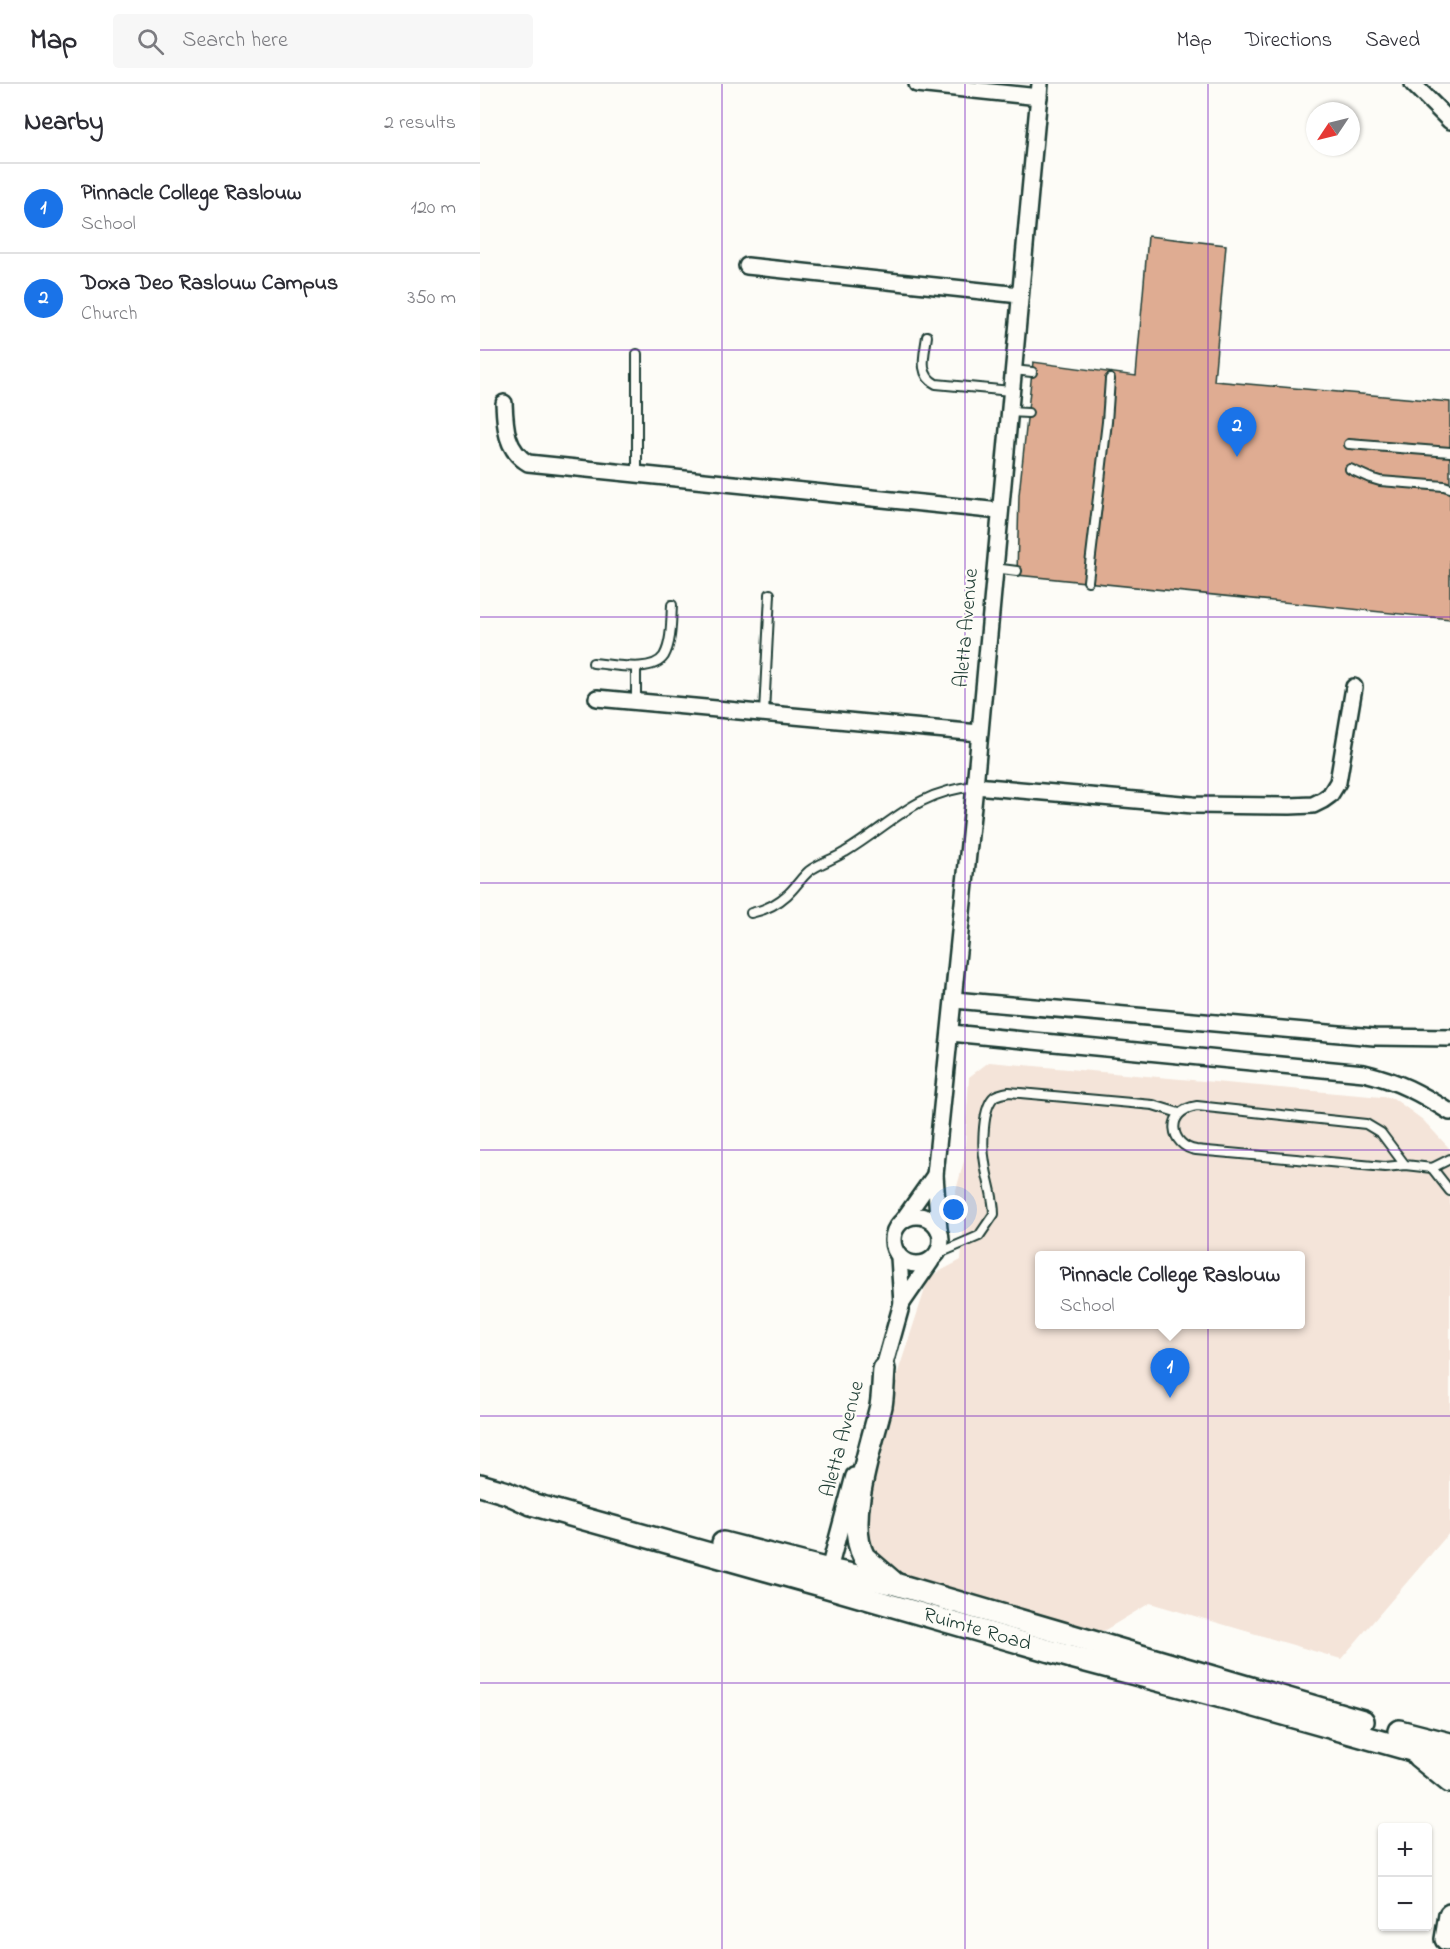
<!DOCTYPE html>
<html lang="en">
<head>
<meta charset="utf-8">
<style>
  :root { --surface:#fff; --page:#f7f7f7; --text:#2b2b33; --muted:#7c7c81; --line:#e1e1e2; --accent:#1a73e8 }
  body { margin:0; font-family:"Indie Flower",sans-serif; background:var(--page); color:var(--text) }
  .controls { position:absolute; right:18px; bottom:18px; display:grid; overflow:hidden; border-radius:6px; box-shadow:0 2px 4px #0004 }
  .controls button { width:54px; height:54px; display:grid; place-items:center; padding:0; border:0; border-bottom:2px solid var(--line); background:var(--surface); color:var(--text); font:30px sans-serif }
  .compass { position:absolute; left:826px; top:18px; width:54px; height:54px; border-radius:50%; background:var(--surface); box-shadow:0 2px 4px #0004; rotate:235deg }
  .you { position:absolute; left:474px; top:1126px; width:21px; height:21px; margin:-15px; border:4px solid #fff; border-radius:50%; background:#1a73e8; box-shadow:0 0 0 9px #1a73e833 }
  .badge { display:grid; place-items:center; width:39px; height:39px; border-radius:50%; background:var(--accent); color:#fff; font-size:20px; font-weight:700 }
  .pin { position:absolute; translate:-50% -50px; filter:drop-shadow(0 2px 3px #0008) }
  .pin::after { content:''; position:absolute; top:32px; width:21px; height:18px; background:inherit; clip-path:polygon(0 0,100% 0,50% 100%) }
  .popup { position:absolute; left:555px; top:1167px; width:270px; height:78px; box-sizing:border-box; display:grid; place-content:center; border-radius:6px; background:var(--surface); filter:drop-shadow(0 2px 4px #0005); font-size:20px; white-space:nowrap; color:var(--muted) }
  .popup b { font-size:22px; color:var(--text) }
  .popup::after { content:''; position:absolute; left:50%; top:100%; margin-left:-12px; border:12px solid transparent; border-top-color:var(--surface) }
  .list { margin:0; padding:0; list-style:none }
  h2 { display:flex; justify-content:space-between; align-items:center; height:78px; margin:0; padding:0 24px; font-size:26px }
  h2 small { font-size:20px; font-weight:400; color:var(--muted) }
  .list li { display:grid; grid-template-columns:39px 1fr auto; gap:18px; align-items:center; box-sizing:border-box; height:90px; padding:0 24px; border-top:2px solid var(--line) }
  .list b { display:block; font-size:22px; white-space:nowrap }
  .list p { margin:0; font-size:20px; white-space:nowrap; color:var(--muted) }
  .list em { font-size:20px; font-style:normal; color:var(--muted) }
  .icon { flex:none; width:33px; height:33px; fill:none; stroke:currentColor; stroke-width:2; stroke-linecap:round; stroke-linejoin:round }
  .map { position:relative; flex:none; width:970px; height:1865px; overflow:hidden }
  header { display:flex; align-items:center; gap:36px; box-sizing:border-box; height:84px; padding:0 30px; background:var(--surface); border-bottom:2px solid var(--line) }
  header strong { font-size:28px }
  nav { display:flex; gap:33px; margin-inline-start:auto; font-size:21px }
  .search { width:420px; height:54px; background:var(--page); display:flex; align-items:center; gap:15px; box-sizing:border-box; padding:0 21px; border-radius:6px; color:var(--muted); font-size:22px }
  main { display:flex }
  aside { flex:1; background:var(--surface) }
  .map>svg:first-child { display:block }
  .built { fill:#f4e4d9; fill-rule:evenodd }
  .building { fill:#dfac92; stroke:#1f3d34; stroke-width:1.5 }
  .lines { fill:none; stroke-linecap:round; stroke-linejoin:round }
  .service-casing { stroke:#1f3d34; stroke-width:12 }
  .minor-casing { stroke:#1f3d34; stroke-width:20 }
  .secondary-casing { stroke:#1f3d34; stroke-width:26 }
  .service { stroke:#fdfcf7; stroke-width:8 }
  .minor { stroke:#fdfcf7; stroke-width:15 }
  .secondary { stroke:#fdfcf7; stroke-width:21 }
  .grid { fill:none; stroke:#7b2cbf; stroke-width:1.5; stroke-opacity:0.55 }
  .labels { text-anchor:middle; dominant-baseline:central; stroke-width:4.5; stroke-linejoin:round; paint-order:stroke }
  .street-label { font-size:21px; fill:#1f3d34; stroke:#fdfcf7 }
</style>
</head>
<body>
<header>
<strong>Map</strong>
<div class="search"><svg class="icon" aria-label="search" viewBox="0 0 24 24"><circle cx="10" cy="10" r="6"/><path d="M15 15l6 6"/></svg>Search here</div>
<nav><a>Map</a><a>Directions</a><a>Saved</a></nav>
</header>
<main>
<aside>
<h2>Nearby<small>2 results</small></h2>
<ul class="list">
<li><span class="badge">1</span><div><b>Pinnacle College Raslouw</b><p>School</p></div><em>120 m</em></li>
<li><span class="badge">2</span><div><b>Doxa Deo Raslouw Campus</b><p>Church</p></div><em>350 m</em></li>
</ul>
</aside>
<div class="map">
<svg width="970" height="1865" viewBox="0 0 970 1865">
  <rect width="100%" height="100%" fill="#fdfcf7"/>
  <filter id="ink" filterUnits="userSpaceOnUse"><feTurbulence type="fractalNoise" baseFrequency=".0167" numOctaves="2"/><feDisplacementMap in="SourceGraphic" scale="12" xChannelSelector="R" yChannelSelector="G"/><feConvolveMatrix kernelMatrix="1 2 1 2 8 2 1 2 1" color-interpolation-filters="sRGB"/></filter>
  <g filter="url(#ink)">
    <path class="built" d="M 509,978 L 913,1014 L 943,1036 L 970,1065 L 970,1448 L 861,1575 L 670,1519 L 620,1549 L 386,1479 L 370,1435 L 449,1193 L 481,1176 L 484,1138 L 473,1117 L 484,1077 L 489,993 ZM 560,1172 L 820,1172 L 820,1240 L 560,1240 Z"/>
    <polygon class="building" points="668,152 746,161 734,297 970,318 970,535 537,491 539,411 553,278 656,292"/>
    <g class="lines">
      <defs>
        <g id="service">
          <path d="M 447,252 C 445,269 437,291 456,300 L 531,307"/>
          <polyline points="157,270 157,390"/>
          <polyline points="533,286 552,288"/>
          <polyline points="529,328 548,329"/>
          <polyline points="869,360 970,368"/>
          <polyline points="870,385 890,394 900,397 964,402 970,404"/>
          <polyline points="514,484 537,487"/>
          <polyline points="608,497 627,338 630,295"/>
          <path d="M 113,579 C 132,580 172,590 184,572 C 192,558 191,536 192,521"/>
          <polyline points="156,617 156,583"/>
          <polyline points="284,629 290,510"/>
          <path d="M 271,829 C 285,826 296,821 307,811 C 315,804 321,794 329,787 C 340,779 354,775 365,768 C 413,739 435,708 495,702"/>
          <path d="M 925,1081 L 901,1049 L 886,1040 L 717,1022 C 684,1027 690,1062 716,1066 L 905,1083 L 925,1081 L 952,1084 L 970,1075"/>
          <polyline points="952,1084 970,1107"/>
          <path d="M 457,1170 L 499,1152 L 514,1130 C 514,1113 507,1096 505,1079 C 502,1064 502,1022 515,1012 C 519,1010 524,1009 529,1008 L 673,1021 L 699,1029"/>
        </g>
        <g id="minor">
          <polyline points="437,0 559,13"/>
          <polyline points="933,0 970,37"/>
          <polyline points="267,182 540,211"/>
          <path d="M 24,319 C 25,343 26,366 48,379 L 520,427"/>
          <polyline points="117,614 499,649"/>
          <polyline points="495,702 713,721 810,722 833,721 843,716 850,711 858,698 874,603"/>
          <polyline points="474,916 894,953 970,954"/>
          <path d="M 471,949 L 884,989 C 918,997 940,1009 970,1028"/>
          <circle cx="437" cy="1156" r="24"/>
          <polyline points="423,1136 455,1091"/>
          <polyline points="459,1146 455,1091 495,702 560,0"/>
          <polyline points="422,1219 451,1177"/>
          <polyline points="401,1294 422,1219 419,1173"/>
          <polyline points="347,1493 374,1392"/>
        </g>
        <g id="secondary">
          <path d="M 404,1285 C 403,1297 403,1310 401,1322 C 392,1360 364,1437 384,1473 L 413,1498"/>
          <polyline points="0,1401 27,1409 51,1420 344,1502 591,1573 768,1620 970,1677"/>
          <polyline points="243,1459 349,1486 415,1500 883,1637"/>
          <polyline points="919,1647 970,1660"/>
          <polyline points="938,1672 970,1698"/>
          <polyline points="966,1855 970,1831"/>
        </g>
      </defs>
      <use href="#service" class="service-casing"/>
      <use href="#minor" class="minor-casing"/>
      <use href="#secondary" class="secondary-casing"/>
      <use href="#service" class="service"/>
      <use href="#minor" class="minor"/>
      <use href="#secondary" class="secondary"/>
    </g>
  </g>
  <path class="grid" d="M 242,0 L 242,1865M 485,0 L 485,1865M 728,0 L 728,1865M 0,266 L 970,266M 0,533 L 970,533M 0,799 L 970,799M 0,1066 L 970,1066M 0,1332 L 970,1332M 0,1599 L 970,1599"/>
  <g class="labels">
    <g class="street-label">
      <text transform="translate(487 544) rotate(-85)">Aletta Avenue</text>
      <text transform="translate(363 1355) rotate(-75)">Aletta Avenue</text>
      <text transform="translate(497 1546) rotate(16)">Ruimte Road</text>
    </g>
  </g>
</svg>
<div class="controls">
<button>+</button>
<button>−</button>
</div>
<svg class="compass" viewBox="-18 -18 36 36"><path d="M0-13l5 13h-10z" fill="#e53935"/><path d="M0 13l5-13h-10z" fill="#7c7c81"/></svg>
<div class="you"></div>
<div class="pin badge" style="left:690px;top:1314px">1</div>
<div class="popup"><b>Pinnacle College Raslouw</b>School</div>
<div class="pin badge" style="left:757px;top:373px">2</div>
</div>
</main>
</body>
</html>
